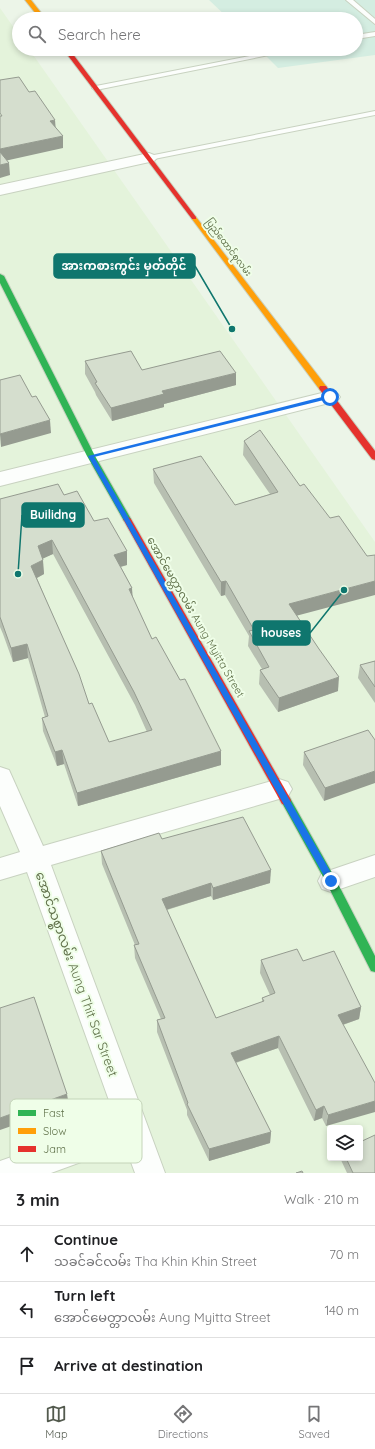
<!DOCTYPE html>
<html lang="en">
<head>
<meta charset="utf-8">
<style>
  :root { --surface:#fff; --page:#f6f6f6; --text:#202124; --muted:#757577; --line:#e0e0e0; --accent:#535a4e }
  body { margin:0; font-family:Quicksand,"Noto Sans Myanmar",sans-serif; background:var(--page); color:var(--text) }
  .controls { position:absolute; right:12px; bottom:12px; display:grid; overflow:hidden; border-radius:4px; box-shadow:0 2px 6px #0003 }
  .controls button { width:36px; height:36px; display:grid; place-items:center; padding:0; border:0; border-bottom:1px solid var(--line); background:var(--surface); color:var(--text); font:20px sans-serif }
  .stop { position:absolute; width:12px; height:12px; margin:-9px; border:3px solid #1a73e8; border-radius:50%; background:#fff }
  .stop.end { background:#1a73e8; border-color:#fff; box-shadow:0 1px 4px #0008 }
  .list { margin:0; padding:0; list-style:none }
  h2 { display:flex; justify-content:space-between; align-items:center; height:52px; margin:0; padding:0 16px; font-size:17px }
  h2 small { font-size:13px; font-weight:400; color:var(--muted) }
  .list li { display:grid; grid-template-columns:26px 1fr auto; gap:12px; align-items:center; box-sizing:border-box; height:56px; padding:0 16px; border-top:1px solid var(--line) }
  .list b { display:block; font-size:15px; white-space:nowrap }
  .list p { margin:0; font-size:13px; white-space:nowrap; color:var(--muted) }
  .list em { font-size:13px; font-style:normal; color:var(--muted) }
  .icon { flex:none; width:22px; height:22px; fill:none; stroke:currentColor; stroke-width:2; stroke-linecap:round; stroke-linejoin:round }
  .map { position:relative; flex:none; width:375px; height:1173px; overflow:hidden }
  .search { position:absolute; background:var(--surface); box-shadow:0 2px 6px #0003; left:12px; right:12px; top:12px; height:44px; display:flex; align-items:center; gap:10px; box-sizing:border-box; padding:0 14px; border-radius:22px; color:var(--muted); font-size:15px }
  .sheet { height:220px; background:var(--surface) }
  nav { display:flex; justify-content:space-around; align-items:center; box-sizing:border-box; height:56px; border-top:1px solid var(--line); background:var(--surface); font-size:11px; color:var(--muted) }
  nav a { display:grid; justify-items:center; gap:2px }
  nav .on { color:var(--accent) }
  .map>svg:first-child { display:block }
  .residential { fill:#e4f3db; fill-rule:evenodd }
  .green { fill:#d4ede1 }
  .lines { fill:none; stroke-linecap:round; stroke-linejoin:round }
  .lane-casing { stroke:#c8d2c0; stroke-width:2 }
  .street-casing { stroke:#c8d2c0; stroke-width:2 }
  .fast-casing { stroke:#c9d2c1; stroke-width:2 }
  .slow-casing { stroke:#c9d2c1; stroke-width:2 }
  .jam-casing { stroke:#c9d2c1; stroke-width:2 }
  .lane { fill:#fcfefc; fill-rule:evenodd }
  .street { fill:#fcfefc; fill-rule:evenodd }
  .fast { fill:#30b455; fill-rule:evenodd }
  .slow { fill:#ff9f0a; fill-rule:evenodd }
  .jam { fill:#e5322d; fill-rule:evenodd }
  .wall { fill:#b7bfb1; fill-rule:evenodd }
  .shaded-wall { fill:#959b90 }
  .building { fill:#d5dece; stroke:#959b90; fill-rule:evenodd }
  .route { fill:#1a73e8 }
  .labels { text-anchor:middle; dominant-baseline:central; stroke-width:4; stroke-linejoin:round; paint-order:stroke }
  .far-street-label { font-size:9px; fill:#60714a; stroke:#effee8 }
  .street-label { font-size:11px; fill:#60714a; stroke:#effee8 }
  .near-street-label { font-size:13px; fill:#60714a; stroke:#effee8 }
  .key { fill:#effee8; stroke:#c4d4b9; stroke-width:1 }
  .key-label { font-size:11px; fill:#60714a }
  .leader { fill:none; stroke:#0f766e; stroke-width:1.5 }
  .callout-dot { fill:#0f766e; stroke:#effee8; stroke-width:1.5 }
  .callout { fill:#0f766e; stroke:#0f766e; stroke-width:1.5 }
  .callout-label { font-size:12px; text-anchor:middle; font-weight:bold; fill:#fff }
</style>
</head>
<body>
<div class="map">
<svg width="375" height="1173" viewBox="0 0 375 1173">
  <rect width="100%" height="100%" fill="#ecf5e8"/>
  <path class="residential" d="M 0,8 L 19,35 L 19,49 L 29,49 L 375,542 L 375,1173 L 0,1173 ZM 330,1128 L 360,1128 L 360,1158 L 330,1158 Z"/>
  <polygon class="green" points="209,0 375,0 375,55 278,68 259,49 356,49 356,19 229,19"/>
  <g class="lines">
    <defs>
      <g id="lane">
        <polygon points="346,0 353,0 375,19 375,24"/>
        <polygon points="375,32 375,36 356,39 356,35"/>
        <polygon points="285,49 299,49 96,90 92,88 96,86"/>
        <polygon points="375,111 375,115 149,160 145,158 149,156"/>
      </g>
      <g id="street">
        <polygon points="149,153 154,155 157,158 154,161 0,195 0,185"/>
        <polygon points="330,391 337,393 340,397 337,401 0,486 0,472"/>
        <polygon points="0,767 9,770 43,846 279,779 288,782 292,789 288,796 279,799 51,865 165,1173 135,1173 125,1146 51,1173 0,1173 0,1161 116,1120 27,872 0,880 0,858 20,852 0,806"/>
        <polygon points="375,855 375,877 331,892 322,889 318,881 322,873"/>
      </g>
      <g id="fast">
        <polygon points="0,274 4,276 95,456 131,519 130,521 124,521 87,456 0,283"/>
        <polygon points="286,797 290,798 335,878 375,956 375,972 371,971 327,884 281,801 282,798"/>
      </g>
      <g id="slow">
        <polygon points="25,0 31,0 46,19 40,19"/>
        <polygon points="194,216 196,217 326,386 327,388 326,390 320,390 192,219 192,217"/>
      </g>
      <g id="jam">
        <polygon points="63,49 69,49 196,217 196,219 192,219"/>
        <polygon points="320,386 326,386 375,451 375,460 372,459 320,390 319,388"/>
        <polygon points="127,516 131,519 290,798 291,801 290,804 286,805 282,804 123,519"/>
      </g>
    </defs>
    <use href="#lane" class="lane-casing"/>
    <use href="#street" class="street-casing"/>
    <use href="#fast" class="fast-casing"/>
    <use href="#slow" class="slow-casing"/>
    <use href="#jam" class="jam-casing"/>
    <use href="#lane" class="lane"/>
    <use href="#street" class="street"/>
    <use href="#fast" class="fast"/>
    <use href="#slow" class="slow"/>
    <use href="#jam" class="jam"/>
  </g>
  <g class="wall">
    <polygon points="85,361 142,370 236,385 164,404 164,407 112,421 96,395 95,392 85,374"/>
    <polygon points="244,441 300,486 297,615 338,691 278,712 259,684 260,670 262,669 248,646 249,636 225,595 221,596 154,483 153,469 235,505 270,494 243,455"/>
    <path d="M 64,495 L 127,551 L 127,565 L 121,567 L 132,588 L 132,597 L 152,639 L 221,765 L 78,806 L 64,764 L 57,766 L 43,731 L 42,718 L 45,717 L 28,658 L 13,662 L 3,634 L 0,627 L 0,499 ZM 53,554 L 135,705 L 147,732 L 109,742 L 89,704 L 37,578 L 44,574 L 42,558 Z"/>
    <polygon points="375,661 375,703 358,678 360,665"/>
    <polygon points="375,740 324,801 303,765 304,752"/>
    <polygon points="162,839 270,883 213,900 211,896 167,910 216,1018 262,1002 262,998 270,995 260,973 261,960 303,961 361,1007 359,1019 343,1025 326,1126 322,1118 314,1121 278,1048 236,1063 271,1132 270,1143 209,1161 187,1115 187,1110 157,1032 157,1020 161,1019 135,958 134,945 135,945 102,864 101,851"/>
    <polygon points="341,1158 360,1158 375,1173 347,1173 341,1160"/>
  </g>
  <g class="shaded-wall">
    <polygon points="55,120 56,132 50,121"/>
    <polygon points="63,136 63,148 0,162 0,149"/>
    <polygon points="9,163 10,175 0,178 0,165"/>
    <polygon points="236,373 236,385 164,404 164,407 112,421 111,408 162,391"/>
    <polygon points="50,420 51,433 1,447 0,434"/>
    <polygon points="52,540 53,554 40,560 38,546"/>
    <polygon points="127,551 127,565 115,568 114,555"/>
    <polygon points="43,560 44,574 33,580 31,566"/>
    <polygon points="226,581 225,595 221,596 221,582"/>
    <polygon points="375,581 375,595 288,618 289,604"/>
    <polygon points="132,588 133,602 129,589"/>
    <polygon points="27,644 28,658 13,662 11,648"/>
    <polygon points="339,677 338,691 278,712 279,698"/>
    <polygon points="62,750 64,764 57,766 55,752"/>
    <polygon points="221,751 221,765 78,806 77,793"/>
    <polygon points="375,771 375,783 324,801 325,788"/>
    <polygon points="271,870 270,883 213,900 213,888"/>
    <polygon points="211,883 211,896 162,911 162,899"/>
    <polygon points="361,1007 359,1019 336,1027 338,1015"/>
    <polygon points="279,1036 278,1048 231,1064 231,1053"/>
    <polygon points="67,1094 69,1106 0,1130 0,1118"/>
    <polygon points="375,1101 375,1112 326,1126 328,1115"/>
    <polygon points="324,1106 322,1118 314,1121 316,1110"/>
    <polygon points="271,1132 270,1143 209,1161 209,1149"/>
  </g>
  <g class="building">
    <polygon points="19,77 29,92 35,91 55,120 50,121 63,136 0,149 0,116 2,116 0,113 0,80"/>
    <polygon points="0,152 9,163 0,165"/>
    <polygon points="131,351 142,370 220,351 236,373 162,391 164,394 111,408 95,383 97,382 85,361"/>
    <polygon points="20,375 32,397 36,396 50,420 0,434 0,380"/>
    <polygon points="260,430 300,486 304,484 330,518 339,516 367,556 375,555 375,581 289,604 319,649 339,677 279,698 260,670 269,667 249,631 254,630 226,581 221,582 153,469 201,456 235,505 278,492 244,441"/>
    <path d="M 58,484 L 64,495 L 77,491 L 94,521 L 108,518 L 127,551 L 114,555 L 132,588 L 129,589 L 152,639 L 156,637 L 180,680 L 185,679 L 221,751 L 77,793 L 62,750 L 55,752 L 42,718 L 48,716 L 27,644 L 11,648 L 0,617 L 0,499 ZM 52,540 L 134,692 L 152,730 L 109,742 L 92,703 L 89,704 L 79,674 L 31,566 L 43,560 L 38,546 Z"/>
    <polygon points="375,661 375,687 360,665"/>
    <polygon points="368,730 375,740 375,771 325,788 304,752"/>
    <polygon points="243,817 271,870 213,888 211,883 162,899 216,1018 264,1001 262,998 275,993 261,960 297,949 303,961 334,951 361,1007 338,1015 375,1083 375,1101 328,1115 324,1106 316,1110 279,1036 231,1053 271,1132 209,1149 187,1104 188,1103 157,1020 165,1018 134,945 139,944 101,851 159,833 162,839"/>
    <polygon points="34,997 67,1094 0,1118 0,1008"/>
    <polygon points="375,1135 375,1173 353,1173 346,1158 360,1158 360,1142"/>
    <polygon points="302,1171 303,1173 296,1173"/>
  </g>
  <polygon class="route" points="330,395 332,398 94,457 334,878 334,883 328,883 88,456"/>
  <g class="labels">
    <g class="far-street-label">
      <text transform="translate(229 247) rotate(53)">ပြည်ထောင်စုလမ်း</text>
    </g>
    <g class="street-label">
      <text transform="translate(196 617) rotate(60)">အောင်မေတ္တာလမ်း Aung Myitta Street</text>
    </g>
    <g class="near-street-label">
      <text transform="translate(77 974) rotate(70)">အောင်သစ္စာလမ်း Aung Thit Sar Street</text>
    </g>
  </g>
  <rect x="10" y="1099" width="132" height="64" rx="6" class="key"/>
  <rect x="18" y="1110" width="18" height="6" fill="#30b455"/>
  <rect x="18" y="1128" width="18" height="6" fill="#ff9f0a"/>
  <rect x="18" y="1146" width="18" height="6" fill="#e5322d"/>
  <g class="key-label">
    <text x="43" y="1117">Fast</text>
    <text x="43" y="1135">Slow</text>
    <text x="43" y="1153">Jam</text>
  </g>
  <path class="leader" d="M232 329L195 266M18 574L22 515M344 590L310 633"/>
  <g class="callout-dot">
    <circle cx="232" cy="329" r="4"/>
    <circle cx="18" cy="574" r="4"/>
    <circle cx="344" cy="590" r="4"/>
  </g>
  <g class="callout">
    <rect x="54" y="254" width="141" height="24" rx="4"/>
    <rect x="22" y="503" width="62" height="24" rx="4"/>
    <rect x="253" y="621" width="57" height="24" rx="4"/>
  </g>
  <g class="callout-label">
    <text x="124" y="270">အားကစားကွင်း မှတ်တိုင်</text>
    <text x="53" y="519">Builidng</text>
    <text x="281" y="637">houses</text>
  </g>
</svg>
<div class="controls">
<button><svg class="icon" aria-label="layers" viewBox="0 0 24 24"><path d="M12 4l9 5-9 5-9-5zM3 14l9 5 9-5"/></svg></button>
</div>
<div class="stop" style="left:330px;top:397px"></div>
<div class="stop end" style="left:331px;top:881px"></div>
<div class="search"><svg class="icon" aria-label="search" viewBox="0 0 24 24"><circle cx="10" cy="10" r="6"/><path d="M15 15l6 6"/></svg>Search here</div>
</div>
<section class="sheet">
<h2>3 min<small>Walk · 210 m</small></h2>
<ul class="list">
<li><svg class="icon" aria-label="ahead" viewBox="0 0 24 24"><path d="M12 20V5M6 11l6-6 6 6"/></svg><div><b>Continue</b><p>သခင်ခင်လမ်း Tha Khin Khin Street</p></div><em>70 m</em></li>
<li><svg class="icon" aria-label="left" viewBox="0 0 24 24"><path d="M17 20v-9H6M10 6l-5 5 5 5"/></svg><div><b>Turn left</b><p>အောင်မေတ္တာလမ်း Aung Myitta Street</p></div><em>140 m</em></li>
<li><svg class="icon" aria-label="arrive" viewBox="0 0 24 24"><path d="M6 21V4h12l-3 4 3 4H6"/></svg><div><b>Arrive at destination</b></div></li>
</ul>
</section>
<nav>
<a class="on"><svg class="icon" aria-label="map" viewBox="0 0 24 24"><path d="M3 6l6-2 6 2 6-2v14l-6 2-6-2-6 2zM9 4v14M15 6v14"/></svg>Map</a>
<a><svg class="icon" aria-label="directions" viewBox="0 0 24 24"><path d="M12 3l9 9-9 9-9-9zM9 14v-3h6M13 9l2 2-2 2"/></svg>Directions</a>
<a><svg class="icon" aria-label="saved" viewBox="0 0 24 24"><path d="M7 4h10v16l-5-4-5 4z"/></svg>Saved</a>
</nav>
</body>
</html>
